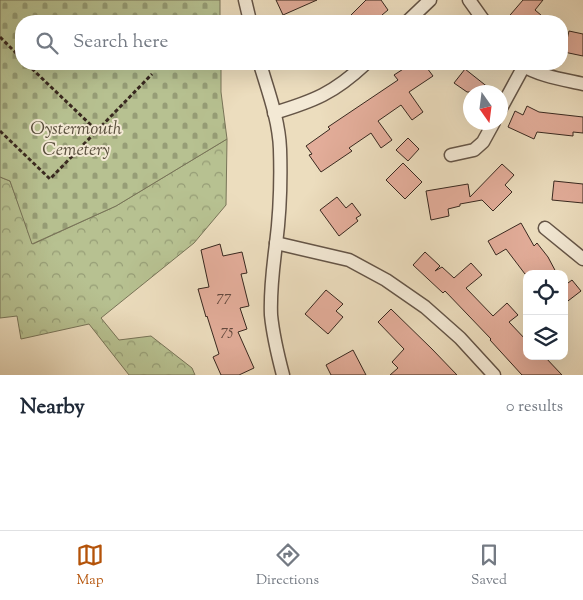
<!DOCTYPE html>
<html lang="en">
<head>
<meta charset="utf-8">
<style>
  :root { --surface:#fff; --page:#f6f6f7; --text:#1f2937; --muted:#747a83; --line:#e0e1e3; --accent:#b45309 }
  body { margin:0; font-family:"Sorts Mill Goudy",serif; background:var(--page); color:var(--text) }
  .controls { position:absolute; right:15px; bottom:15px; display:grid; overflow:hidden; border-radius:10px; box-shadow:0 5px 20px #0002 }
  .controls button { width:45px; height:45px; display:grid; place-items:center; padding:0; border:0; border-bottom:1px solid var(--line); background:var(--surface); color:var(--text); font:25px sans-serif }
  .compass { position:absolute; left:463px; top:85px; width:45px; height:45px; border-radius:50%; background:var(--surface); box-shadow:0 5px 20px #0002; rotate:166deg }
  .list { margin:0; padding:0; list-style:none }
  h2 { display:flex; justify-content:space-between; align-items:center; height:65px; margin:0; padding:0 20px; font-size:21px }
  h2 small { font-size:16px; font-weight:400; color:var(--muted) }
  .icon { flex:none; width:28px; height:28px; fill:none; stroke:currentColor; stroke-width:2; stroke-linecap:round; stroke-linejoin:round }
  .map { position:relative; flex:none; width:583px; height:375px; overflow:hidden }
  .search { position:absolute; background:var(--surface); box-shadow:0 5px 20px #0002; left:15px; right:15px; top:15px; height:55px; display:flex; align-items:center; gap:12px; box-sizing:border-box; padding:0 18px; border-radius:20px; color:var(--muted); font-size:19px }
  .sheet { height:155px; background:var(--surface) }
  nav { display:flex; justify-content:space-around; align-items:center; box-sizing:border-box; height:70px; border-top:1px solid var(--line); background:var(--surface); font-size:14px; color:var(--muted) }
  nav a { display:grid; justify-items:center; gap:2px }
  nav .on { color:var(--accent) }
  .map>svg:first-child { display:block }
  .forest { fill:url(#forest-crowns); stroke:#787458 }
  .cemetery { fill:url(#cemetery-stones); stroke:#787458 }
  .building { fill:#e3ad9a; stroke:#38281f }
  .lines { fill:none; stroke-linecap:round; stroke-linejoin:round }
  .minor-casing { stroke:#655547; stroke-width:15 }
  .path { stroke:#38281f; stroke-width:3; stroke-dasharray:4 2.5; stroke-linecap:butt }
  .minor { stroke:#f3e9d5; stroke-width:12 }
  .labels { text-anchor:middle; dominant-baseline:central; stroke-width:4; stroke-linejoin:round; paint-order:stroke }
  .number-label { font-size:15px; fill:#63493e }
  .park-label { font-size:18px; font-style:italic; fill:#584e3c; stroke:#f3e9d5 }
</style>
</head>
<body>
<div class="map">
<svg width="583" height="375" viewBox="0 0 583 375">
  <defs>
    <pattern id="forest-crowns" width="20" height="18" patternUnits="userSpaceOnUse" patternTransform="scale(1.25)"><rect width="20" height="18" fill="#b7c191"/><path d="M2 6a3 3 0 1 1 6 0M12 15a3 3 0 1 1 6 0" fill="none" stroke="#969d76"/></pattern>
    <pattern id="cemetery-stones" width="16" height="16" patternUnits="userSpaceOnUse" patternTransform="scale(1.25)"><rect width="16" height="16" fill="#b7c191"/><path d="M2 7V4a2 2 0 0 1 4 0v3zM10 15v-3a2 2 0 0 1 4 0v3z" fill="#969d76"/></pattern>
  </defs>
  <rect width="100%" height="100%" fill="#ecddbe"/>
  <filter id="stains"><feTurbulence type="fractalNoise" baseFrequency=".004" numOctaves="4"/><feColorMatrix values="0 0 0 0 .2 0 0 0 0 .09 0 0 0 0 .02 0 0 0 .5 -.17"/></filter>
  <radialGradient id="worn" r=".72"><stop offset=".6" stop-color="#630" stop-opacity="0"/><stop offset="1" stop-color="#630" stop-opacity=".3"/></radialGradient>
  <polygon class="forest" points="227,139 226,205 194,243 101,318 119,340 151,336 192,368 195,375 129,375 89,324 21,339 17,316 0,318 0,177 10,181 33,244 116,206"/>
  <polygon class="cemetery" points="0,0 220,0 220,21 21,21 21,64 221,64 221,92 227,139 116,206 32,244 10,181 0,177"/>
  <g class="building">
    <polygon points="276,0 317,0 283,15"/>
    <polygon points="366,0 381,0 388,10 382,15 389,21 345,21"/>
    <polygon points="523,0 543,0 535,10 548,21 505,21"/>
    <polygon points="569,31 583,34 583,56 564,52"/>
    <polygon points="411,64 424,64 433,76 409,92 423,112 412,120 401,105 378,121 392,140 381,148 371,133 349,148 352,151 321,172 309,155 312,154 306,146 330,129 328,127 398,80 394,75"/>
    <polygon points="465,69 494,92 467,92 454,83"/>
    <polygon points="527,106 539,112 583,117 583,133 573,132 573,136 537,132 534,139 508,127 515,111 523,115"/>
    <polygon points="408,138 419,149 408,161 396,150"/>
    <polygon points="403,163 422,182 405,199 386,180"/>
    <polygon points="502,164 514,175 505,185 512,192 493,211 482,200 460,204 460,206 448,209 449,216 431,220 426,191 468,184 470,197"/>
    <polygon points="554,181 583,184 583,203 552,200"/>
    <polygon points="337,197 346,208 352,203 361,215 356,218 358,221 339,236 320,210"/>
    <polygon points="521,223 534,246 537,243 548,257 557,274 525,274 506,249 496,255 488,241"/>
    <polygon points="220,244 223,256 242,252 247,273 241,274 249,306 240,308 247,329 238,332 254,368 239,375 221,375 213,357 219,354 207,316 206,317 198,289 209,287 201,250"/>
    <polygon points="425,252 440,266 435,271 442,267 454,278 471,263 482,275 466,288 493,316 507,303 518,315 509,322 527,341 527,356 544,356 562,375 522,375 490,340 491,339 445,291 443,293 413,265"/>
    <polygon points="572,280 581,291 564,304 564,286"/>
    <polygon points="326,290 343,304 336,311 343,317 328,334 305,314"/>
    <polygon points="391,309 432,349 457,375 390,375 398,368 392,362 404,349 378,322"/>
    <polygon points="353,350 366,375 331,375 326,365"/>
  </g>
  <g class="lines">
    <defs>
      <g id="minor">
        <polyline points="245,0 250,21"/>
        <polyline points="469,0 484,21"/>
        <polyline points="408,21 430,0"/>
        <path d="M 260,64 C 268,91 279,120 280,149 C 281,180 280,213 276,244 C 273,267 270,291 271,315 C 273,335 278,356 283,375"/>
        <path d="M 520,64 C 540,76 561,79 583,84"/>
        <polyline points="500,110 524,66"/>
        <path d="M 274,113 C 314,101 334,93 365,64"/>
        <polyline points="451,155 474,150 483,142 494,122"/>
        <polyline points="545,228 583,259"/>
        <polyline points="276,243 349,260 386,280 425,307 460,338 494,375"/>
      </g>
    </defs>
    <use href="#minor" class="minor-casing"/>
    <g class="path">
      <polyline points="0,37 21,58"/>
      <polyline points="27,64 96,130"/>
      <polyline points="0,131 50,179 152,74"/>
    </g>
    <use href="#minor" class="minor"/>
  </g>
  <g class="labels">
    <g class="number-label">
      <text x="224" y="297">77</text>
      <text x="227" y="331">75</text>
    </g>
    <g class="park-label">
      <text x="76" y="130">Oystermouth<tspan x="76" dy="21">Cemetery</tspan></text>
    </g>
  </g>
  <rect width="100%" height="100%" filter="url(#stains)"/>
  <rect width="100%" height="100%" fill="url(#worn)"/>
</svg>
<div class="controls">
<button><svg class="icon" aria-label="locate" viewBox="0 0 24 24"><circle cx="12" cy="12" r="6"/><path d="M12 2v4M12 18v4M2 12h4M18 12h4"/></svg></button>
<button><svg class="icon" aria-label="layers" viewBox="0 0 24 24"><path d="M12 4l9 5-9 5-9-5zM3 14l9 5 9-5"/></svg></button>
</div>
<svg class="compass" viewBox="-18 -18 36 36"><path d="M0-13l5 13h-10z" fill="#e53935"/><path d="M0 13l5-13h-10z" fill="#747a83"/></svg>
<div class="search"><svg class="icon" aria-label="search" viewBox="0 0 24 24"><circle cx="10" cy="10" r="6"/><path d="M15 15l6 6"/></svg>Search here</div>
</div>
<section class="sheet">
<h2>Nearby<small>0 results</small></h2>
<ul class="list">
</ul>
</section>
<nav>
<a class="on"><svg class="icon" aria-label="map" viewBox="0 0 24 24"><path d="M3 6l6-2 6 2 6-2v14l-6 2-6-2-6 2zM9 4v14M15 6v14"/></svg>Map</a>
<a><svg class="icon" aria-label="directions" viewBox="0 0 24 24"><path d="M12 3l9 9-9 9-9-9zM9 14v-3h6M13 9l2 2-2 2"/></svg>Directions</a>
<a><svg class="icon" aria-label="saved" viewBox="0 0 24 24"><path d="M7 4h10v16l-5-4-5 4z"/></svg>Saved</a>
</nav>
</body>
</html>
